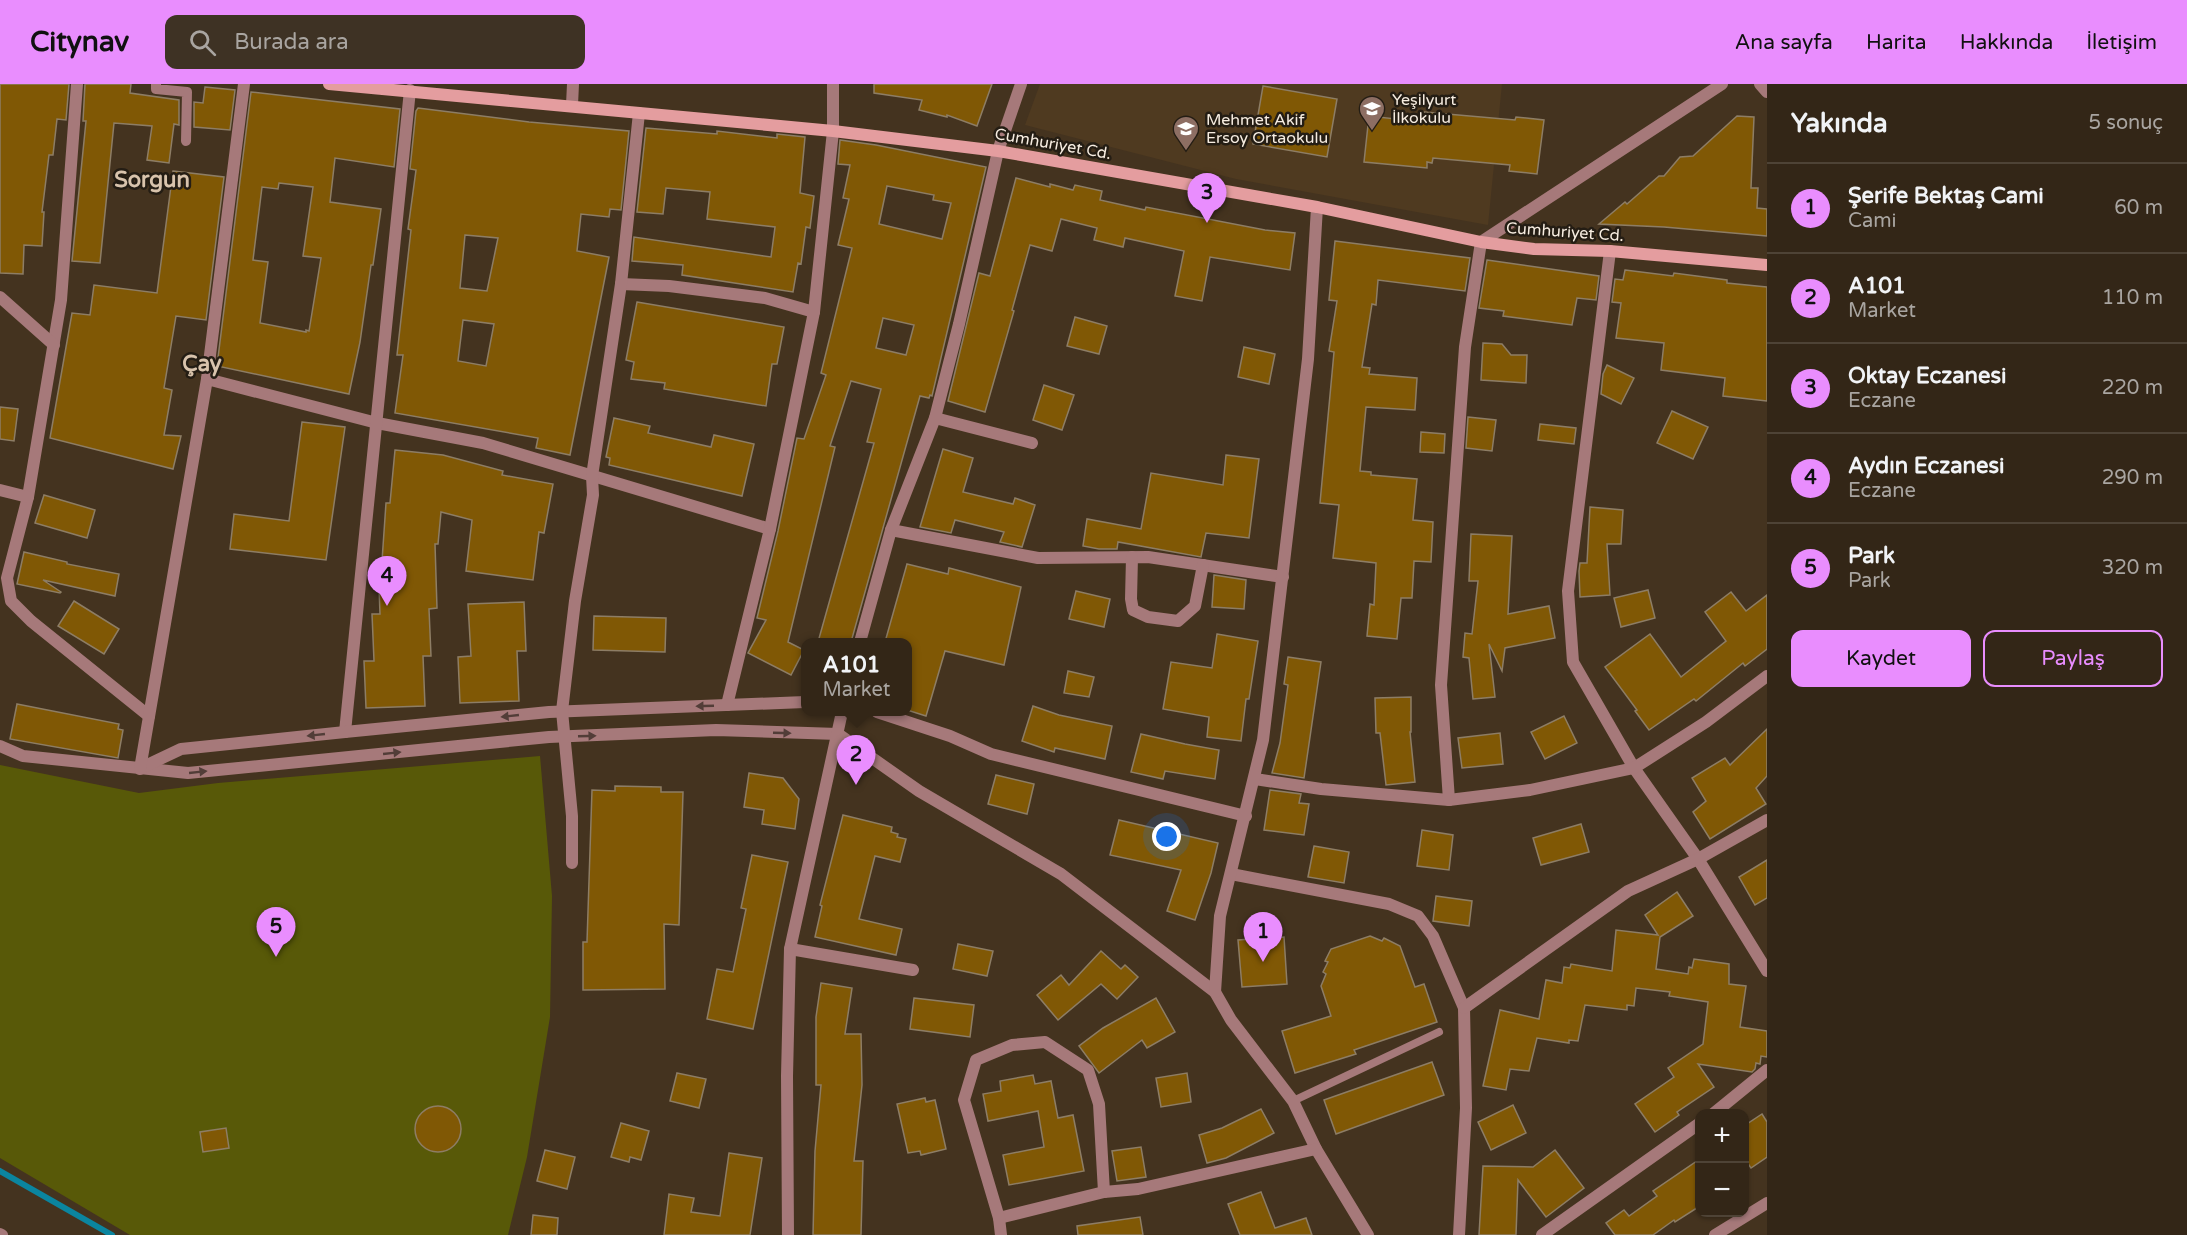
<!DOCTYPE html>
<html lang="tr">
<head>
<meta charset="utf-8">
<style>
  :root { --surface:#332617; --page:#3e3224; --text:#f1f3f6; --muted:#a9a5a1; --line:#4e4336; --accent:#e98dfe }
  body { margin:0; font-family:"Varela Round",sans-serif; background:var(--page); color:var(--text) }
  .controls { position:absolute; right:18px; bottom:18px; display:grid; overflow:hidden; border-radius:12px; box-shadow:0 2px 4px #0004 }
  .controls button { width:54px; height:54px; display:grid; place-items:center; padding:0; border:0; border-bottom:2px solid var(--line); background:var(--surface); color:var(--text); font:30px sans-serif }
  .you { position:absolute; left:1167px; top:753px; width:21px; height:21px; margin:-15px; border:4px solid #fff; border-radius:50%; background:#1a73e8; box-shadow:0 0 0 9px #1a73e833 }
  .badge { display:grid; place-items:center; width:39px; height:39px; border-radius:50%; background:var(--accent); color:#111; font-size:20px; font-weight:700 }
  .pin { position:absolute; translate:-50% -50px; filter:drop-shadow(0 2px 3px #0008) }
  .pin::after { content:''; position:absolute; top:32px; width:21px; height:18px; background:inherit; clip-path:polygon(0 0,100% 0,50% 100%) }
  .popup { position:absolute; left:801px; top:554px; width:111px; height:78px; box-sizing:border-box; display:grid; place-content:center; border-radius:12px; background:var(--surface); filter:drop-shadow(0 2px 4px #0005); font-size:20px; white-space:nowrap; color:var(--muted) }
  .popup b { font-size:22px; color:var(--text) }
  .popup::after { content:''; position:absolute; left:50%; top:100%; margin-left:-12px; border:12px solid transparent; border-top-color:var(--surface) }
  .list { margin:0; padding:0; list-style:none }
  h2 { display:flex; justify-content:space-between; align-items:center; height:78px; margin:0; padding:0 24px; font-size:26px }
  h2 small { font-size:20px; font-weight:400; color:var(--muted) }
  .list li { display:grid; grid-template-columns:39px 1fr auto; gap:18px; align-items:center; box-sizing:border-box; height:90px; padding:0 24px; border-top:2px solid var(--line) }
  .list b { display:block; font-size:22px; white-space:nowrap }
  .list p { margin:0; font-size:20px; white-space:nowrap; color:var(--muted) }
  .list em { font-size:20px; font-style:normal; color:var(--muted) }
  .actions { display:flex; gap:12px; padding:18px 24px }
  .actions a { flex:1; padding:14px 0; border:2px solid var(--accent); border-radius:12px; text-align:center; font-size:21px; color:var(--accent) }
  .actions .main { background:var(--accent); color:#111 }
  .icon { flex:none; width:33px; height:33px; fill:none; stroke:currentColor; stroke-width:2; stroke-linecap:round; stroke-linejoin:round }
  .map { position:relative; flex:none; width:1767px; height:1151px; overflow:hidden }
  header { display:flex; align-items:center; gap:36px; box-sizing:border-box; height:84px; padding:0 30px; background:var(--accent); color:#111 }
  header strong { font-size:28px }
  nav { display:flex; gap:33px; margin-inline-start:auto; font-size:21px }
  .search { width:420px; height:54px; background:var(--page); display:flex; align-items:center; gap:15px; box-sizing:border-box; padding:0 21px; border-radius:12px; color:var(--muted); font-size:22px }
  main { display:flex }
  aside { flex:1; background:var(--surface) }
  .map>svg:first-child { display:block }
  .built { fill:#4f3a20 }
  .green { fill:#585908 }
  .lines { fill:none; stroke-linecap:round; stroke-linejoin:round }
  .stream { stroke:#0b859f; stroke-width:6 }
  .building { fill:#805805; stroke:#8d7d65; stroke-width:1.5; fill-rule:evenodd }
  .service { stroke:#a6797a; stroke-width:8 }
  .pedestrian { stroke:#a6797a; stroke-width:10 }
  .minor { stroke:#a6797a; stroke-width:12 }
  .secondary { stroke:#e49d9f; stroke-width:12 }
  .oneway { fill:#523d38 }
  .labels { text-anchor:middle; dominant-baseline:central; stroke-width:5; stroke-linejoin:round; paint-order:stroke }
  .poi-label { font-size:16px; fill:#f7ede1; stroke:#241d14; text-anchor:start }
  .street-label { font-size:16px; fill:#f7ede1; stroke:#241d14 }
  .district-label { font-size:22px; font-weight:bold; fill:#d8c3ac; stroke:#241d14 }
</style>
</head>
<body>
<header>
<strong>Citynav</strong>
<div class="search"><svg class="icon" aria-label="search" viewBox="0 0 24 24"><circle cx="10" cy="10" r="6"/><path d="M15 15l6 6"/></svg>Burada ara</div>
<nav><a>Ana sayfa</a><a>Harita</a><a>Hakkında</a><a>İletişim</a></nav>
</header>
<main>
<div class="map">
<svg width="1767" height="1151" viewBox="0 0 1767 1151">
  <rect width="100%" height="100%" fill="#44331f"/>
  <polygon class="built" points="1040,0 1502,0 1488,141 1236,95 1025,41"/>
  <polygon class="green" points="540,672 552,812 550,933 527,1073 508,1151 130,1151 0,1074 0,681 139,709 218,699"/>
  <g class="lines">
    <polyline class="stream" points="0,1087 112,1151"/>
  </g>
  <g class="building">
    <polygon points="0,0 69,0 66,36 57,35 53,71 49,71 42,128 44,128 42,162 24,161 23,190 0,189"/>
    <polygon points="85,0 131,0 130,9 179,16 179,41 174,40 169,79 147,76 152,42 114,39 100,179 72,177 86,37 83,37"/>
    <polygon points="874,0 992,0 977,42 947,31 947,33 919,26 922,16 874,9"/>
    <polygon points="1263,2 1337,15 1327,73 1253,60"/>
    <polygon points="205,3 235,6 230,46 194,43 194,18 203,19"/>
    <path d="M 251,8 L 400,25 L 394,83 L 335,74 L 330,118 L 381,125 L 373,181 L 371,181 L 360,258 L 349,310 L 217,282 ZM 279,99 L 313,103 L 303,172 L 321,174 L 309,247 L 306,246 L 306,248 L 260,239 L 268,178 L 253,176 L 262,103 L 278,105 Z"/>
    <path d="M 418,24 L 529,38 L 629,47 L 621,126 L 610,125 L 609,133 L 581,130 L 577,167 L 609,173 L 570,371 L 536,364 L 538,354 L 395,329 L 403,271 L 397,271 L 411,146 L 408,145 L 416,86 L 410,85 L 416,27 ZM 465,151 L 498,154 L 487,207 L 460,204 ZM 463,236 L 494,240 L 486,282 L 458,277 Z"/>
    <polygon points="1424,28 1515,36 1516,33 1544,36 1537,90 1509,87 1510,81 1433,74 1432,79 1427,78 1427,84 1364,78 1369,32 1423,38"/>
    <polygon points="1737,32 1754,33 1751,104 1758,104 1757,124 1767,125 1767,152 1664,143 1599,140 1625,118 1627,120 1659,92 1664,92 1680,73 1693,72"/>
    <polygon points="646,44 717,50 717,47 777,54 777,50 805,53 800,109 814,112 810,144 806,143 801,180 798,179 793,208 682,191 683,181 632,177 634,153 771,173 775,143 707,135 710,108 666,104 663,130 637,128"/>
    <path d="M 840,56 L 876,61 L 986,83 L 932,312 L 930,311 L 929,314 L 920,312 L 851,558 L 818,558 L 874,359 L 867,358 L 881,305 L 851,297 L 830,362 L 835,363 L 788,558 L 804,566 L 791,591 L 748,569 L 766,536 L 757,534 L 778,447 L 797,354 L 804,355 L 826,291 L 821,289 L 852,164 L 838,161 L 849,115 L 843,114 L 850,81 L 838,80 ZM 887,102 L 934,111 L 933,116 L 951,119 L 942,155 L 879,140 ZM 883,234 L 914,241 L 906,271 L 876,264 Z"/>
    <polygon points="173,87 224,93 206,236 176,232 164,304 172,306 164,351 181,352 173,385 50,354 72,229 90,231 94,201 157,209"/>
    <polygon points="1016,94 1050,103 1050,100 1073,106 1075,101 1102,107 1100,116 1145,126 1146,123 1265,146 1295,149 1290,186 1210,173 1202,217 1175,212 1184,167 1125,154 1123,163 1094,156 1097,144 1061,135 1052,167 1030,161 1012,226 1014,227 985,328 948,317 979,189 990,192"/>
    <polygon points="1335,157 1470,174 1465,207 1378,196 1376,221 1372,220 1362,283 1370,284 1369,290 1417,294 1415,326 1366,323 1360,387 1371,388 1371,391 1417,395 1413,436 1433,438 1431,478 1414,477 1412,514 1401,514 1397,555 1367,552 1370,520 1374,521 1376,479 1333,474 1339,421 1320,419 1334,268 1329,267 1337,217 1329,216"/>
    <polygon points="1487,176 1599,192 1596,216 1577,214 1572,241 1503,232 1504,227 1479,224"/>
    <polygon points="1625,186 1673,192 1674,189 1727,196 1727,199 1767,203 1767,317 1723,312 1725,294 1661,286 1664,259 1616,254 1621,219 1612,218 1615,195 1623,196"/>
    <polygon points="637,218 784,243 777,280 772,280 766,322 664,305 665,299 631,295 634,278 626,276"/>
    <polygon points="1075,233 1107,242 1099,270 1067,262"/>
    <polygon points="1483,259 1502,260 1511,271 1527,271 1526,299 1481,296"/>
    <polygon points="1244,263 1275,270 1269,300 1238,293"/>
    <polygon points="1607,281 1634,294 1621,320 1601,310 1603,290"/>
    <polygon points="1044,301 1074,311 1062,346 1033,336"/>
    <polygon points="0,323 18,325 14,357 0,355"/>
    <polygon points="1672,327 1708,343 1693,375 1657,359"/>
    <polygon points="1468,333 1496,336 1492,367 1466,364"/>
    <polygon points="614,334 650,342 648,349 711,363 714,351 754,360 742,412 609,381 610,374 606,373"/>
    <polygon points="302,338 345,343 326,476 230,465 234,430 289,437"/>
    <polygon points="1540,340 1576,344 1574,360 1538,356"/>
    <polygon points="1421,348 1445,350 1444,369 1420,368"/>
    <polygon points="943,365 973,374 963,408 1013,420 1015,414 1035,421 1022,463 1000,458 1004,448 955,436 951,449 920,443"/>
    <polygon points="395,366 443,371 503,387 502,391 553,400 544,449 539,448 533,496 466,487 472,436 441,428 438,460 435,460 437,524 429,525 431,572 423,572 425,622 366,624 364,577 374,577 372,530 380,530 378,477 382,477 386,419 390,419"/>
    <polygon points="1226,371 1259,375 1249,454 1206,449 1201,473 1118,458 1117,465 1099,465 1083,462 1087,435 1141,445 1151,389 1223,401"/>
    <polygon points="44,411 95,426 87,454 35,439"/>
    <polygon points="1590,423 1623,426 1621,460 1607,460 1610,511 1580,513 1579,487 1580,479 1587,479"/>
    <polygon points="1471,450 1512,452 1508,530 1549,522 1555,554 1505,564 1502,587 1489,560 1495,613 1473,615 1469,574 1463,573 1465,549 1472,550 1478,497 1469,497"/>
    <polygon points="24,468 67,478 67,480 119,490 115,512 43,496 61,508 60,509 17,500"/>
    <polygon points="907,480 948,490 949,484 1021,503 1004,581 945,567 926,632 907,626 907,558 885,558"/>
    <polygon points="1214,491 1246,496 1244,525 1212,523"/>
    <polygon points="1648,506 1655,534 1621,543 1614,514"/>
    <polygon points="1076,507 1110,515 1104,543 1069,535"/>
    <polygon points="1731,508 1746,527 1767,511 1767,565 1745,582 1743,579 1696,617 1694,615 1649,646 1635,627 1637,626 1605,583 1650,550 1681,593 1726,557 1705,528"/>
    <polygon points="74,517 119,545 104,570 58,542"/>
    <polygon points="524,518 526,567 517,567 519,617 460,619 458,573 471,572 468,520"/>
    <polygon points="594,532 666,534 665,568 593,566"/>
    <polygon points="1217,550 1258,557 1249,615 1246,615 1241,657 1207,653 1209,633 1163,625 1171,578 1212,584"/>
    <polygon points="1288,573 1321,578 1304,694 1272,689 1280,659 1288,601 1284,600"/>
    <polygon points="1068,587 1094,593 1089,613 1064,609"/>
    <polygon points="1411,613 1411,648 1410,648 1415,698 1386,701 1380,649 1376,649 1375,614"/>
    <polygon points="17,620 119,640 118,645 123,646 118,674 10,655"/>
    <polygon points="1033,622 1059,631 1112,642 1105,675 1055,664 1054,668 1022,657"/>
    <polygon points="1564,632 1577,659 1545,675 1531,648"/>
    <polygon points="1767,645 1767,692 1756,704 1766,720 1710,755 1693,728 1706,717 1692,694 1725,674 1730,681"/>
    <polygon points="1500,649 1503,680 1462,684 1458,654"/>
    <polygon points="1141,650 1185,660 1219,666 1215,695 1165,687 1163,695 1131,688"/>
    <polygon points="749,689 783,694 799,715 795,745 762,740 764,726 744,723"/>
    <polygon points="996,691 1034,700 1027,730 988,720"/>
    <polygon points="615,702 661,703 661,708 683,708 679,841 664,840 665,905 583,906 583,858 587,858 592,706 615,707"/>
    <polygon points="1270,706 1301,710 1299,719 1309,720 1304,751 1264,746"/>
    <polygon points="843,731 892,743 891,748 898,750 897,753 906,755 900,778 875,772 859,835 902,845 896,871 815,853 822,822 820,821"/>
    <polygon points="1119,736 1218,759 1211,789 1195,836 1167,827 1181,786 1110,771"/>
    <polygon points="1581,740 1589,768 1541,781 1533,754"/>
    <polygon points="1422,746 1453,751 1449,786 1417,782"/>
    <polygon points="1314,762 1349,768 1344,799 1308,793"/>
    <polygon points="752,771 788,778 753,945 707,935 717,885 733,888 746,825 741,824"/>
    <polygon points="1767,776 1767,814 1755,821 1739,793"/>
    <polygon points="1677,808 1693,832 1660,853 1656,885 1688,890 1689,883 1692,884 1694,875 1729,880 1729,900 1746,902 1740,943 1767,947 1767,973 1761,972 1760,980 1756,979 1755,985 1752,988 1698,980 1714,1003 1677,1028 1679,1031 1655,1048 1635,1020 1674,993 1668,984 1703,960 1708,918 1669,912 1670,908 1636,904 1634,922 1627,921 1627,926 1585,921 1578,957 1569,956 1569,959 1537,954 1529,987 1510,985 1506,1006 1483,1002 1500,926 1539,935 1546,896 1562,899 1564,883 1570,884 1571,880 1612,887 1616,846 1658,851 1645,831"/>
    <polygon points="1436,812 1472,817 1469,842 1433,837"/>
    <polygon points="1370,852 1382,857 1384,854 1400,862 1415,903 1424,900 1437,938 1354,966 1356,970 1295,989 1282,947 1331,932 1321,902 1326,890 1323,888 1328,878 1325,877 1331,865"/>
    <polygon points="1284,853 1287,900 1242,903 1238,856"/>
    <polygon points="958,860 993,867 987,892 953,885"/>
    <polygon points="1101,867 1121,885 1125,881 1138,893 1117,915 1101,900 1058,936 1037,911 1061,891 1069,901"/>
    <polygon points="821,899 852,904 845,950 861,950 862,1001 854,1077 863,1077 861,1151 813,1151 815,1067 821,1001 816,1001 816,933"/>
    <polygon points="914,914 974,921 970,953 910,945"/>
    <polygon points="1156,914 1175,948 1147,964 1142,956 1099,989 1079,962 1103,944"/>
    <polygon points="1432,978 1444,1011 1336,1050 1324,1016"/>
    <polygon points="677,989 706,995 699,1024 670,1017"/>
    <polygon points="1187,989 1191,1018 1161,1023 1156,994"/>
    <polygon points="1033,991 1035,1000 1051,997 1058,1034 1073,1031 1084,1087 1009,1101 1003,1071 1044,1063 1038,1027 988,1037 983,1010 1001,1007 1000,997"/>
    <polygon points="925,1014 926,1018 935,1016 946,1065 921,1071 920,1067 908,1069 897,1020"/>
    <polygon points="1513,1021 1526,1049 1491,1066 1478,1038"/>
    <circle cx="438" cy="1045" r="23"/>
    <polygon points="1261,1025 1274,1049 1226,1074 1207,1079 1199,1051 1222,1044"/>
    <polygon points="1762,1030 1767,1038 1767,1073 1751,1084 1744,1074 1744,1042"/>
    <polygon points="621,1039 649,1047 641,1076 630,1073 629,1078 611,1073"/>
    <polygon points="226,1044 229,1064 203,1068 200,1048"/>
    <polygon points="1141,1063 1146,1093 1117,1097 1112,1067"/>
    <polygon points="545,1066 575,1073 567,1105 537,1097"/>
    <polygon points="1555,1066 1584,1104 1546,1133 1518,1096 1516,1151 1479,1151 1483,1082 1533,1083"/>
    <polygon points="729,1069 762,1074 750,1151 664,1151 669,1110 694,1114 691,1128 720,1132"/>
    <polygon points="1700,1075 1700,1122 1675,1138 1674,1136 1653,1151 1615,1151 1606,1139 1624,1126 1629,1132 1657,1112 1653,1107"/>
    <polygon points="1261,1108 1275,1144 1306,1134 1312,1151 1240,1151 1228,1120"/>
    <polygon points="533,1131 558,1134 557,1151 531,1151"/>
    <polygon points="1140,1133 1143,1151 1078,1151 1077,1142"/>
  </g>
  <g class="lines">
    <polyline class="service" points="1293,1017 1439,948"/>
    <polyline class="pedestrian" points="156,0 156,5 187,8 186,57"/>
    <g class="minor">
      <polyline points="77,0 61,216 28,413 7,494 11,517 31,537 149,632"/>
      <polyline points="1760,0 1767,8"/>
      <polyline points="572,21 573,0"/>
      <polyline points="1610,167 1568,507 1573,578 1634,684 1698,775 1767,887"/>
      <polyline points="621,200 669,202 765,214 814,228"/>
      <polyline points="0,213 54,261"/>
      <polyline points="207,295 377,339 483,359 770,445"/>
      <polyline points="935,334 1032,359"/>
      <polyline points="0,406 28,413"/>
      <polyline points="891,446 1038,474 1148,473 1283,493"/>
      <polyline points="1132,473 1131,515 1133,526 1148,533 1178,537 1195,522 1203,481"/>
      <polyline points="860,558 891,446 935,334 959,240 998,67 1021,0"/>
      <polyline points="727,621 770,445 814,228 833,47 833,0"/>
      <polyline points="877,628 950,652 991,670 1246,732"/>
      <polyline points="345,648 410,6"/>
      <polyline points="0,662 23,672 188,689 549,653 716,646 838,650 919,707 1061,790 1215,908 1231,936 1293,1017 1316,1065 1368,1151"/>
      <polyline points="141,684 181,665 345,648 549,628 805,618"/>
      <polyline points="140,685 207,295 244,0"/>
      <polyline points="1255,695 1321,705 1449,716 1530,706 1634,684 1706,638 1767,592"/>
      <polyline points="1449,716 1441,601 1465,263 1481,158 1722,0"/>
      <polyline points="572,779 572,732 562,627 575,517 593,411 592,392 621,200 639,29"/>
      <polyline points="1231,790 1389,820 1418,832 1433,852 1464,924 1466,1024 1459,1151"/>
      <polyline points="790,865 913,886"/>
      <polyline points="1215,908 1220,832 1263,656 1308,275 1317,123"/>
      <polyline points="1464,924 1628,807 1698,775 1767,736"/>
      <polyline points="1713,1030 1767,986"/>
      <polyline points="999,1134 1104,1108 1138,1105 1316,1065"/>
      <polyline points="0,1150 2,1151"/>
      <polyline points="788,1151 787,992 790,865 842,628"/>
      <polyline points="1001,1151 999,1134 964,1016 976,976 1012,961 1045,958 1088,986 1099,1020 1104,1108"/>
      <polyline points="1542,1151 1700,1039"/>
      <polyline points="1715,1151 1767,1119"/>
    </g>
    <polyline class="secondary" points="329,0 833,47 998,67 1317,123 1481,158 1534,165 1610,167 1767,181"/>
  </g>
  <defs><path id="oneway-solid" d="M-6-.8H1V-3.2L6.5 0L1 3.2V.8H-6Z" transform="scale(1.5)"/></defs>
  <g class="oneway">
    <use href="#oneway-solid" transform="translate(705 622) rotate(178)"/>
    <use href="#oneway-solid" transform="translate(510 632) rotate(174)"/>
    <use href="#oneway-solid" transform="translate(782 649) rotate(2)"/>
    <use href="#oneway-solid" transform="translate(316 651) rotate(174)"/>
    <use href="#oneway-solid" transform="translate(587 652) rotate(-2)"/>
    <use href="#oneway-solid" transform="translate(392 669) rotate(-6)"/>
    <use href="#oneway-solid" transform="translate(198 688) rotate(-6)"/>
  </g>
  <defs>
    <symbol id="school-pin" viewBox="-11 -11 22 30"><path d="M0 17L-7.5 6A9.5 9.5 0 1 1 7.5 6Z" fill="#8d6e63" stroke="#241d14"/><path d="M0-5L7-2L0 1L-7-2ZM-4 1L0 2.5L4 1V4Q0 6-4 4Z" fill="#fff"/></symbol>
  </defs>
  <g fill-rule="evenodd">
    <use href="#school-pin" x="1357" y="10" width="30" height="40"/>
    <use href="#school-pin" x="1171" y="30" width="30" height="40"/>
  </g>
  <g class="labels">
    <g class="poi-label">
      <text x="1392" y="16">Yeşilyurt<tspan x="1392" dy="18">İlkokulu</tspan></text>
      <text x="1206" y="36">Mehmet Akif<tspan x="1206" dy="18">Ersoy Ortaokulu</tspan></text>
    </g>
    <g class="street-label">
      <text transform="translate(1053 60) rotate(10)">Cumhuriyet Cd.</text>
      <text transform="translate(1565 148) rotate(4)">Cumhuriyet Cd.</text>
    </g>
    <g class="district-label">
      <text x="152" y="96">Sorgun</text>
      <text x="202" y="280">Çay</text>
    </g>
  </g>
</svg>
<div class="controls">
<button>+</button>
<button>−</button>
</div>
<div class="you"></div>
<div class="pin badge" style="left:1263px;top:878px">1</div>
<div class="pin badge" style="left:856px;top:701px">2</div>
<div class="popup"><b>A101</b>Market</div>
<div class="pin badge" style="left:1207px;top:139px">3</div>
<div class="pin badge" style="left:387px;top:522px">4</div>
<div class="pin badge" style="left:276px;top:873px">5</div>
</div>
<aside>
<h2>Yakında<small>5 sonuç</small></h2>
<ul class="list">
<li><span class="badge">1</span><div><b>Şerife Bektaş Cami</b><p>Cami</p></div><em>60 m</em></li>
<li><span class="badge">2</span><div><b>A101</b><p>Market</p></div><em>110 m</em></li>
<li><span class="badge">3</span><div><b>Oktay Eczanesi</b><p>Eczane</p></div><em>220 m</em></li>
<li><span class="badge">4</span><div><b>Aydın Eczanesi</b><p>Eczane</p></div><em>290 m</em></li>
<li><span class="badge">5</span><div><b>Park</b><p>Park</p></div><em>320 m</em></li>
</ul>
<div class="actions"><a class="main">Kaydet</a><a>Paylaş</a></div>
</aside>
</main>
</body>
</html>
